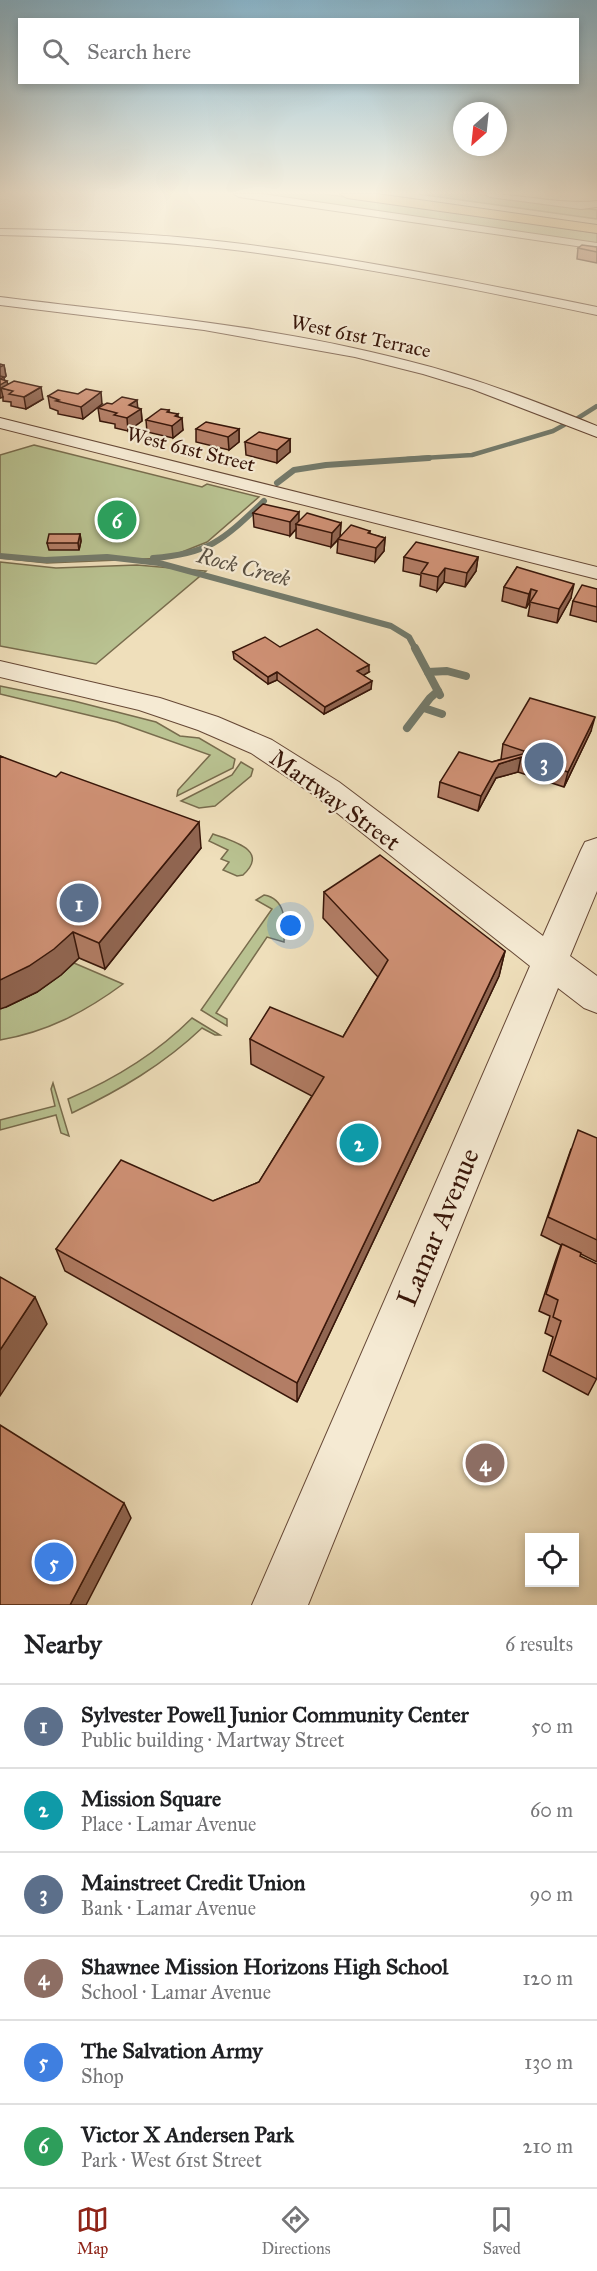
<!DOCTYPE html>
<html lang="en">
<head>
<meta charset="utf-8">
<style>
  :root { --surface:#fff; --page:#f6f6f6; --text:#202124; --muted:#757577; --line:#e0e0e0; --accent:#8f2418 }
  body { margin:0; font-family:"IM FELL Great Primer",serif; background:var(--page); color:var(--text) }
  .controls { position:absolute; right:18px; bottom:18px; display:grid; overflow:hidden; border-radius:0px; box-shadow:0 3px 9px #0003 }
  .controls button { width:54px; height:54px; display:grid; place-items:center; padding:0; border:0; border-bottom:2px solid var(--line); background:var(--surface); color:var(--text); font:30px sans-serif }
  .compass { position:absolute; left:453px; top:102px; width:54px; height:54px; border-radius:50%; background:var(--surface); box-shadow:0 3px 9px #0003; rotate:207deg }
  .you { position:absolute; left:291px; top:926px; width:21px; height:21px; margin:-15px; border:4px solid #fff; border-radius:50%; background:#1a73e8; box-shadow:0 0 0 9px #1a73e833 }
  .badge { display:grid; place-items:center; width:39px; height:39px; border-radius:50%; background:var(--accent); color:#fff; font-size:20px; font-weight:700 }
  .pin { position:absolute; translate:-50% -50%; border:3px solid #fff; box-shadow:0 2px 6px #0006 }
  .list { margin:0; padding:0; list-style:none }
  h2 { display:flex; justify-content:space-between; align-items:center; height:78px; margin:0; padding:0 24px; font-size:26px }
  h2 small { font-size:20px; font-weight:400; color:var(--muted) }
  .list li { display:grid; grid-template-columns:39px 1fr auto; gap:18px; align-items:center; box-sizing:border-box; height:84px; padding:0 24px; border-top:2px solid var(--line) }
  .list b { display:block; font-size:22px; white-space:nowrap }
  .list p { margin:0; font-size:20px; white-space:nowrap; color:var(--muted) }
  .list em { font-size:20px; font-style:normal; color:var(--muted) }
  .icon { flex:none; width:33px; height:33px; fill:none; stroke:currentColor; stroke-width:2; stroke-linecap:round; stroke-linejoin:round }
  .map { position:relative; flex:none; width:597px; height:1605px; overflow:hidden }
  .search { position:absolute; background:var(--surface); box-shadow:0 3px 9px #0003; left:18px; right:18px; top:18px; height:66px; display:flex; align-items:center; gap:15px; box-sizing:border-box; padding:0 21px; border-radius:0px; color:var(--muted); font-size:22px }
  .sheet { height:582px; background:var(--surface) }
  nav { display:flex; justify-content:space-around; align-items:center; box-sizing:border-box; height:84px; border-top:2px solid var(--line); background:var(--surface); font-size:16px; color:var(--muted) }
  nav a { display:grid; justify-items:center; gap:3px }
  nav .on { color:var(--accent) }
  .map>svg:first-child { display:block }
  .green { fill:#b9c291; stroke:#786c4d; stroke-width:1.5 }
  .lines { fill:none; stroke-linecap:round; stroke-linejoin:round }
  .stream-far2 { stroke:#737a6b; stroke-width:4.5 }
  .stream-far1 { stroke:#737a6b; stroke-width:6 }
  .stream { stroke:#737a6b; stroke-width:8 }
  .minor-casing { stroke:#664836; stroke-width:2 }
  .tertiary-casing { stroke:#664836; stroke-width:2 }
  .trunk-casing { stroke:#381609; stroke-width:2 }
  .minor { fill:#f5ead3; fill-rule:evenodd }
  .tertiary { fill:#f5ead3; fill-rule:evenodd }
  .trunk { fill:#e8c07e; fill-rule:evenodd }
  .wall { fill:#b27d65; stroke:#381609; stroke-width:1.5 }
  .shaded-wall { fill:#916652; stroke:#381609; stroke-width:1.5 }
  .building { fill:#cf9175; stroke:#381609; stroke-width:1.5 }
  .labels { text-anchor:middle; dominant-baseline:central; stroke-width:4.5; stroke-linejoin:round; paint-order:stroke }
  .far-street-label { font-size:20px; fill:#381609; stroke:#f5ead3 }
  .far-water-label { font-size:22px; font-style:italic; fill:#5a5042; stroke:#f5ead3 }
  .street-label { font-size:24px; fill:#381609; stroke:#f5ead3 }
  .near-street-label { font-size:28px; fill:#381609; stroke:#f5ead3 }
</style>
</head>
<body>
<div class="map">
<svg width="597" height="1605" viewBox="0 0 597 1605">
  <rect width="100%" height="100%" fill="#efdfbb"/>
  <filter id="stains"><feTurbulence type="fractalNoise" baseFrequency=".00333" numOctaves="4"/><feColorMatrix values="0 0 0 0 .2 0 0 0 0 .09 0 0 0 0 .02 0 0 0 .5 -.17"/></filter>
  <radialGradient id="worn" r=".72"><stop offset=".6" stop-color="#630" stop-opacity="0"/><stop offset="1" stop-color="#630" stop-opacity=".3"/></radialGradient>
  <g class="green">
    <polygon points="247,194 324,194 597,233 597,244"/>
    <polygon points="418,194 476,194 597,210 597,219"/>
    <polygon points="34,445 202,487 207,484 259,497 207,542 167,558 47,563 0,558 0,455"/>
    <polygon points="0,562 56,568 137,565 206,571 96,664 0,646"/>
    <polygon points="0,686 74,701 156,722 180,736 199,738 235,759 233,768 177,796 178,790 210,755 117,722 0,694"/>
    <polygon points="241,762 253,769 251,776 215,806 199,808 181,801 232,775"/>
    <path d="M 213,834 C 232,841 270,850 243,875 L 237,876 L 223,870 L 229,862 L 221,859 L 228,850 L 209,841 Z"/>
    <path d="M 264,895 C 287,899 285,923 284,942 L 267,937 L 216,1013 L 227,1019 L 227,1026 L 201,1010 L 272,909 L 256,900 Z"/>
    <path d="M 74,963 L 123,984 C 85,1012 47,1032 0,1040 L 0,1009 L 37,992 Z"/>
    <path d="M 192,1018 L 220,1035 L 215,1035 L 202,1028 C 163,1065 120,1090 72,1113 L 68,1099 C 115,1079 156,1054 192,1018 Z"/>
    <polygon points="53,1083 69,1136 61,1133 56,1115 0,1130 0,1120 55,1106 51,1089"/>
  </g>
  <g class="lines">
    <g class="stream-far2">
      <polyline points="578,418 597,406"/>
      <polyline points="407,459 472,455 553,431 564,425"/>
    </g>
    <g class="stream-far1">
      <polyline points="277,483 294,470 326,465 429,458"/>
      <polyline points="0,556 45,560 107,557 159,563 391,626 409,637 416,650"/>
      <path d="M 153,558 C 210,554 224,539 264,501"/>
    </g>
    <g class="stream">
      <polyline points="415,648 440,695"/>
      <polyline points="428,672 447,671 466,676"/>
      <polyline points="424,708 442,714"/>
      <polyline points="407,728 430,698 438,691"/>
    </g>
    <defs>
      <g id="minor">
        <polygon points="234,194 262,194 597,243 597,249 239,197"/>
        <path d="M 485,194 C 522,194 562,205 597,201 L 597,207 L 581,209 L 490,197 Z"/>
        <path d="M 0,229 C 76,230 151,233 226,242 C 351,257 474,282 597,307 L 597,315 C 474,289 351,264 226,249 C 151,240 76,237 0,235 Z"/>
        <path d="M 0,297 C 137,314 275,326 408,361 C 473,377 535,401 597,426 L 597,437 L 472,389 L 423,374 L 355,357 L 204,330 L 0,305 Z"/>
        <polygon points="0,418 597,567 597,579 0,428"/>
      </g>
      <polygon id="tertiary" points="0,661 160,698 218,717 272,740 339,782 543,936 581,850 585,842 597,838 597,891 570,956 597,976 597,1013 584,1008 558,988 308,1605 252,1605 530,966 317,797 251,753 198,730 139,710 0,677"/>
      <polygon id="trunk" points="340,194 377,194 597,225 597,233 347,198"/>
    </defs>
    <use href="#minor" class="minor-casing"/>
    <use href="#tertiary" class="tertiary-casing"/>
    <use href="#trunk" class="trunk-casing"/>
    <use href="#minor" class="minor"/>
    <use href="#tertiary" class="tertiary"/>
    <use href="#trunk" class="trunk"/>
  </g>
  <g class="wall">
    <polygon points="597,247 597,263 577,259 578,248"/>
    <polygon points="0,364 4,365 6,376 4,378 4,380 8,384 43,399 26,409 11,406 11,402 3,401 3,397 0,398"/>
    <polygon points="48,396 102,404 83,419 58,414 58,411 50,408"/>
    <polygon points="112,404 141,409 142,421 128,431 115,428 115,424 100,421 98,408"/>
    <polygon points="169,410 169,412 178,417 183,430 173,438 147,432 146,420"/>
    <polygon points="196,429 239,429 239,442 229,450 196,442"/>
    <polygon points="290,439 290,452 277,463 246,455 245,442"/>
    <polygon points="253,513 299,521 341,523 340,536 370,531 370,534 385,538 384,551 375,562 337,553 338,540 331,547 296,538 296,529 290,536 254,527"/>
    <polygon points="80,534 81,541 79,550 49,550 47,543"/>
    <polygon points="404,557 478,557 476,571 465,587 444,582 437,591 420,586 421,575 403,571"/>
    <polygon points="517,567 571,598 557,623 528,616 530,604 529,603 526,608 502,601 504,587"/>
    <polygon points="597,589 597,622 570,615 573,601"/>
    <polygon points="280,647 369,672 363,675 371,689 324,714 277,680 268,684 234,659 233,652"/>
    <polygon points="591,731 564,787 518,772 496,778 478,811 438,797 440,782 492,762 502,759 501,759 503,744"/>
    <polygon points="0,756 201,848 105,969 79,958 61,975 37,992 6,1007"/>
    <polygon points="324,892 505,951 499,976 297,1402 65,1271 56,1249 213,1201 259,1182 312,1096 251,1064 250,1039 343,1037 378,977 323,918"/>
    <polygon points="597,1138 597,1262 581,1254 580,1256 597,1378 588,1395 543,1371 553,1337 545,1333 550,1316 539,1311 555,1262 561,1245 541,1235 571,1149"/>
  </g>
  <g class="shaded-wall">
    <polygon points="4,365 6,376 4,378 5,382 7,381 9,390 1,388 3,397 0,398 0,367"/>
    <polygon points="41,387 43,399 26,409 24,397"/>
    <polygon points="101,392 102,404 83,419 81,407"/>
    <polygon points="137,400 138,410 141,409 142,421 128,431 127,418 129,405"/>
    <polygon points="178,414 178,421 182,418 183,430 173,438 172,426 175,416"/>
    <polygon points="239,429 239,442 229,450 228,437"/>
    <polygon points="290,439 290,452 277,463 277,450"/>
    <polygon points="299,512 299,525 296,524 296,529 290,536 290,522"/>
    <polygon points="341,523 340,537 331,547 332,533"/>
    <polygon points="80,534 81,541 79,550 78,543"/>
    <polygon points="385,538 384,551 375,562 376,548"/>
    <polygon points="478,557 476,571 465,587 467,573"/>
    <polygon points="445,568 444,582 437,591 438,577"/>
    <polygon points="574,584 571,598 557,623 559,609"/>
    <polygon points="531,589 529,603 526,608 529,594"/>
    <polygon points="369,665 369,672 357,679 357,671"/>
    <polygon points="277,672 277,680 268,684 268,677"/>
    <polygon points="372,681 371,689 324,714 325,707"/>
    <polygon points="595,717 591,731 564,787 568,772"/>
    <polygon points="521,757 518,772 496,778 478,811 481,796 499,764"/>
    <polygon points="199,822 201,848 105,969 99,943"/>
    <polygon points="73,932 79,958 61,975 37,992 6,1007 0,1009 0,980"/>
    <polygon points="505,951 499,976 297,1402 297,1383"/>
    <polygon points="35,1297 47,1324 0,1396 0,1350"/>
    <polygon points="124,1503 131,1518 86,1605 70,1605"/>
  </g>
  <g class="building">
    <polygon points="582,245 597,247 597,252 578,248"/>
    <polygon points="0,376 4,377 0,379 7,381 0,385"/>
    <polygon points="14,381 41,387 24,397 9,394 13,391 1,388"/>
    <polygon points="86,389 101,392 81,407 56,401 59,400 48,396 58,390 78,394"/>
    <polygon points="122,397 137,400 129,405 141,409 127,418 114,415 117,413 98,408 107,403 112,404"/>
    <polygon points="161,409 169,410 167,412 178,414 175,416 182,418 172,426 146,420"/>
    <polygon points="206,422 239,429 228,437 196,429"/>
    <polygon points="259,432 290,439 277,450 245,442"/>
    <polygon points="263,504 299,512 290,522 253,513"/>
    <polygon points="307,513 341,523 332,533 296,524"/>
    <polygon points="351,525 370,531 368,533 385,538 376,548 338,539"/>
    <polygon points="49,534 80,534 78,543 47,543"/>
    <polygon points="416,542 478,557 467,573 445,568 438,577 421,573 428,563 404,557"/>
    <polygon points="517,567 574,584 559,609 530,602 537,591 531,589 529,594 504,587"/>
    <polygon points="582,585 597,589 597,607 573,601"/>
    <polygon points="317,629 369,665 357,671 372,681 325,707 277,672 268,677 233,652 265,637 280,647"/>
    <polygon points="530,698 595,717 568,772 521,757 499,764 481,796 440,782 459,752 492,762 523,754 524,751 503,744"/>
    <polygon points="0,756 56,777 61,772 199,822 99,943 73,932 54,949 29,966 0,980"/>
    <polygon points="380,855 505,951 297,1383 56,1249 121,1160 213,1201 259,1182 324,1077 250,1039 270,1007 343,1037 388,960 324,892"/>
    <polygon points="578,1130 597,1138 597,1240 548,1217"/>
    <polygon points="562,1244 581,1253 580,1256 597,1264 597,1379 550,1355 561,1321 553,1317 558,1300 546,1294"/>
    <polygon points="0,1277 35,1297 0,1350"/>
    <polygon points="0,1425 124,1503 70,1605 0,1605"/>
  </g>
  <linearGradient id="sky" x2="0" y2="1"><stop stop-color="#89b8d0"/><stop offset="0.46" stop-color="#f8f1e0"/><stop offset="1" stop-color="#f8f1e0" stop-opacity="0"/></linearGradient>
  <rect width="597" height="419" fill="url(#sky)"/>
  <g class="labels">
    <g class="far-street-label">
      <text transform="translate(361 336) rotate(12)">West 61st Terrace</text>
      <text transform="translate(191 449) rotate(14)">West 61st Street</text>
    </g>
    <g class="far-water-label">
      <text transform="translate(244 567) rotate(15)">Rock Creek</text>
    </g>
    <g class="street-label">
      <text transform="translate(335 800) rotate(36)">Martway Street</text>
    </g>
    <g class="near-street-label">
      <text transform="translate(438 1227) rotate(-67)">Lamar Avenue</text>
    </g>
  </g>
  <rect width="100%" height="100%" filter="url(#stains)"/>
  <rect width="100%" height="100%" fill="url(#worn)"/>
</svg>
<div class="controls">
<button><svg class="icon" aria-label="locate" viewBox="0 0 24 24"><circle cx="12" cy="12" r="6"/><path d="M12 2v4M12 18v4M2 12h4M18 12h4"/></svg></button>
</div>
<svg class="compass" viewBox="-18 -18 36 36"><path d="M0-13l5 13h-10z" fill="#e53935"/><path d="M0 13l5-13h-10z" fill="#757577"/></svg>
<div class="you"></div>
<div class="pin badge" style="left:79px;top:903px;background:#5c6f8a">1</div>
<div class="pin badge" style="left:359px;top:1143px;background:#0f9aa8">2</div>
<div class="pin badge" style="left:544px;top:762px;background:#5c6f8a">3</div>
<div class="pin badge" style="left:485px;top:1463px;background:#8d6e63">4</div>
<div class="pin badge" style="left:54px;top:1562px;background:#3f7fe0">5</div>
<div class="pin badge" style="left:117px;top:520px;background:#2e9e5b">6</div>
<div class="search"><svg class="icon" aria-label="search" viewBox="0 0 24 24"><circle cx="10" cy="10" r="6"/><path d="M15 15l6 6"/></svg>Search here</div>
</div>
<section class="sheet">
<h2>Nearby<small>6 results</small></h2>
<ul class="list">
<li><span class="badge" style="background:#5c6f8a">1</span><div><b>Sylvester Powell Junior Community Center</b><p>Public building · Martway Street</p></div><em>50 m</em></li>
<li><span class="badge" style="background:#0f9aa8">2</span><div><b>Mission Square</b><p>Place · Lamar Avenue</p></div><em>60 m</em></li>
<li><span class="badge" style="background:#5c6f8a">3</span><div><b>Mainstreet Credit Union</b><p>Bank · Lamar Avenue</p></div><em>90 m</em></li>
<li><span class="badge" style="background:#8d6e63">4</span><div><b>Shawnee Mission Horizons High School</b><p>School · Lamar Avenue</p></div><em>120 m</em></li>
<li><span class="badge" style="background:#3f7fe0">5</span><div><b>The Salvation Army</b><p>Shop</p></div><em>130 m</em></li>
<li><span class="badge" style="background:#2e9e5b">6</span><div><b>Victor X Andersen Park</b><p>Park · West 61st Street</p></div><em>210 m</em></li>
</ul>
</section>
<nav>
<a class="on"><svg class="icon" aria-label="map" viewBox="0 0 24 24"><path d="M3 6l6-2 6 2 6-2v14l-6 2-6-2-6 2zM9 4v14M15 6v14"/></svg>Map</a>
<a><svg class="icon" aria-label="directions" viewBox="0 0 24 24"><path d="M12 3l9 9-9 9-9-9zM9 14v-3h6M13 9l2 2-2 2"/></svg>Directions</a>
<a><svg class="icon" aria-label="saved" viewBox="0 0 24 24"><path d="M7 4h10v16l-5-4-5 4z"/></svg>Saved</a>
</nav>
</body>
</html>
